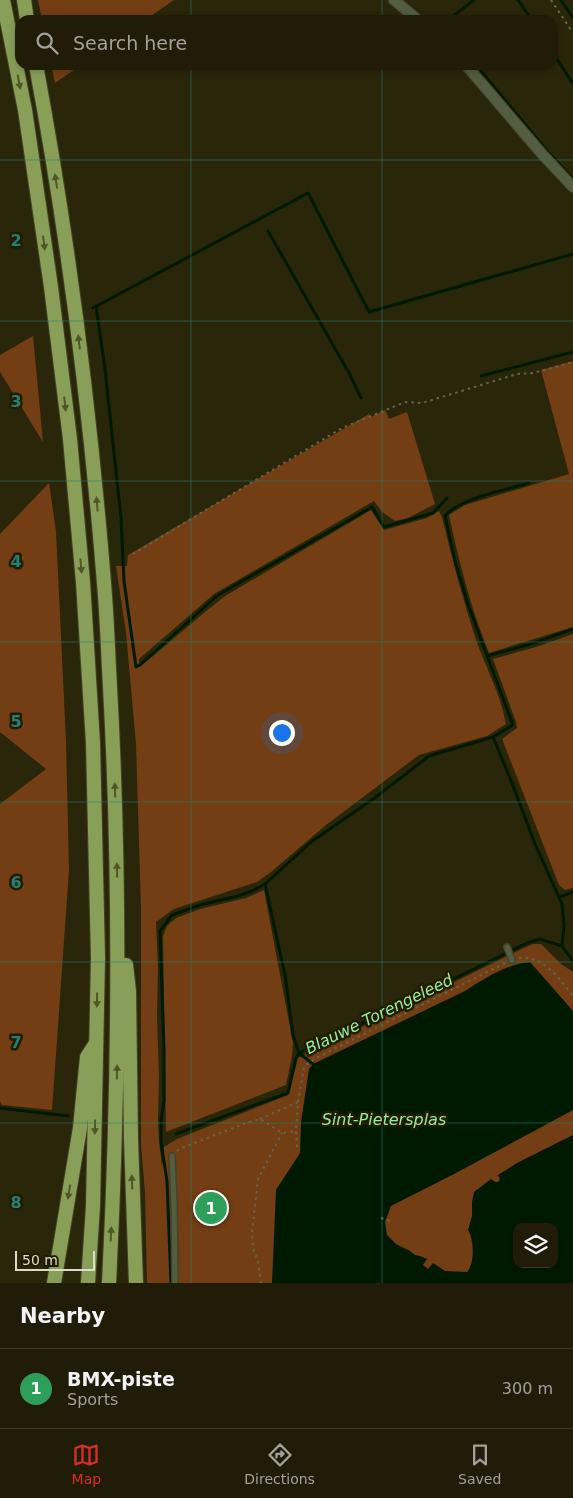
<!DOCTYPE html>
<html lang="en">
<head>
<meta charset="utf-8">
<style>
  :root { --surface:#201c08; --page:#282512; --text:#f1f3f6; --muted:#a2a19c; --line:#3d3a29; --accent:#d93025 }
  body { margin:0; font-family:"DejaVu Sans",sans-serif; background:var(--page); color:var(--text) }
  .controls { position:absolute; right:15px; bottom:15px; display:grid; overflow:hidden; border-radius:10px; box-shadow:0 2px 8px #0003 }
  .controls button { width:45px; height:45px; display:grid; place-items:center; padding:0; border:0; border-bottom:1px solid var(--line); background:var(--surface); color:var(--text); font:25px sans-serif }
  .scale { position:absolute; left:15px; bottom:12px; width:80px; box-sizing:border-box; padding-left:5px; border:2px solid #dcdaca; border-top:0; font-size:14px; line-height:18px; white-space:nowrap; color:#dcdaca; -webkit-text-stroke:4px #211c02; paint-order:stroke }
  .you { position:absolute; left:281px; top:732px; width:18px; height:18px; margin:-12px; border:4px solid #fff; border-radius:50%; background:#1a73e8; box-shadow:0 0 0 8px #1a73e833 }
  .badge { display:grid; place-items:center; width:32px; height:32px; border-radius:50%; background:var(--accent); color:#fff; font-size:16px; font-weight:700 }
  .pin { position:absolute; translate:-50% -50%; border:2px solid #fff; box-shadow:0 1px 5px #0006 }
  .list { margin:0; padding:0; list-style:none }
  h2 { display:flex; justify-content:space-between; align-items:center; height:65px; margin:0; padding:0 20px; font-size:21px }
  h2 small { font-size:16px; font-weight:400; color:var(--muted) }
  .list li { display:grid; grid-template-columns:32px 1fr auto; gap:15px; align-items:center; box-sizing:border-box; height:80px; padding:0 20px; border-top:1px solid var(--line) }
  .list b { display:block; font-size:19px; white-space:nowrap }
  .list p { margin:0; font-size:16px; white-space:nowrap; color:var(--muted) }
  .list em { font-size:16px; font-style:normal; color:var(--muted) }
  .icon { flex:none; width:28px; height:28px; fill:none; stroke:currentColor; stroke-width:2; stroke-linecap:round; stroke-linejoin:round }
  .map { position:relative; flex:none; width:573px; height:1283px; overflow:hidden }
  .search { position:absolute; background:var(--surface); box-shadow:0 2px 8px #0003; left:15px; right:15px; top:15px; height:55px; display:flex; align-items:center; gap:12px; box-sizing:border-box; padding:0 18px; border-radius:15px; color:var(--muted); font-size:19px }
  .sheet { height:145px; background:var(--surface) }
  nav { display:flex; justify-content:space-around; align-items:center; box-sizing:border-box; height:70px; border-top:1px solid var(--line); background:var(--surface); font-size:14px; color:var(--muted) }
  nav a { display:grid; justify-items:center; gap:2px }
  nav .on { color:var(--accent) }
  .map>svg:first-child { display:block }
  .green { fill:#733e13; fill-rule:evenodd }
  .water { fill:#001a01; fill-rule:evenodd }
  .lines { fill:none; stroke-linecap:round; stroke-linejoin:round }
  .stream { stroke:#001a01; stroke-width:3 }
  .service-casing { stroke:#464329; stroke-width:8 }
  .minor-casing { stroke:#464329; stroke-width:12 }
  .trunk-casing { stroke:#464329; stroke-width:16 }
  .path { stroke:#68644c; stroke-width:2; stroke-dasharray:2.5 4; stroke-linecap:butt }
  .service { stroke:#535d3f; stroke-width:5 }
  .minor { stroke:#535d3f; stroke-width:10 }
  .trunk { stroke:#889f58; stroke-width:14 }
  .oneway { fill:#4f5729 }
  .grid { fill:none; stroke:#248077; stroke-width:1; stroke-opacity:0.55 }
  .labels { text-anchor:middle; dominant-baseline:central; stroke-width:5; stroke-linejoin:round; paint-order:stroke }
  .water-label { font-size:16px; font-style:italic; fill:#96ed9d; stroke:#211c02 }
  .grid-label { font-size:16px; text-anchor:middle; font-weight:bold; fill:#248077; stroke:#211c02; stroke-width:5; stroke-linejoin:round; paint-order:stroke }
</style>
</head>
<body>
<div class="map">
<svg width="573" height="1283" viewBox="0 0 573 1283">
  <rect width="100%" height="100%" fill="#2a260a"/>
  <g class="green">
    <polygon points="38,0 174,0 145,20 42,20"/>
    <polygon points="51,65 81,65 55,83"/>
    <polygon points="33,336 43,442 0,372 0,355"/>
    <path d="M 573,361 L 573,627 L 489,653 C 471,609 459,562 449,515 L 465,505 L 569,474 L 541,370 Z"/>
    <path d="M 385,410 L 389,419 L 407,412 L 435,504 L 408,518 L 395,521 L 382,512 L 374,501 L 214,594 L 139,659 L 140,667 L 205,612 L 225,596 L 371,510 L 384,530 L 427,518 L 439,511 L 442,517 C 452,559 463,600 476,640 C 486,668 501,695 506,724 L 487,736 L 419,755 L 326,825 L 271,872 L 257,882 L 174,909 L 156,922 L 158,968 L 157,1015 L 159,1077 L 158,1121 L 159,1142 L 162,1166 L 164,1147 L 177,1139 L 288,1095 L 298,1058 L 526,947 L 533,944 L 541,944 L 561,964 L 573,972 L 573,1283 L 147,1283 L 145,1193 L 141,1145 L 141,908 L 136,744 L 126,633 L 116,566 L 127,566 L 128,555 L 369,414 L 371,417 ZM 517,1227 L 554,1227 L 554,1264 L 517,1264 Z"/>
    <polygon points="49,483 56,531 66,741 69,870 52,1110 2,1105 0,1101 0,804 46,769 0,732 0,534"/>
    <polygon points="573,634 573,888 565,890 559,885 502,739 517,728 516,722 493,659 536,647"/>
    <polygon points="264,890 293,1043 292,1056 286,1085 166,1132 163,936 167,926 176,918 200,909 246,898"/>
  </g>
  <path class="water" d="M 530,962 L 573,1011 L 573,1110 L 454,1174 L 391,1206 L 385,1222 L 387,1235 L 396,1244 L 410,1251 L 415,1255 L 420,1256 L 427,1259 L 423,1265 L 428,1269 L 433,1263 L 445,1271 L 467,1272 C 475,1263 474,1240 468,1230 L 472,1216 L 472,1202 L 474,1192 L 491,1179 L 495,1182 L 498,1182 L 500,1179 L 498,1175 L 517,1163 L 573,1135 L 573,1283 L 272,1283 L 276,1190 L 300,1153 L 301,1122 L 309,1069 L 313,1064 L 465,991 C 485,978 507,964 530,962 ZM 517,1227 L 554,1227 L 554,1264 L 517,1264 Z"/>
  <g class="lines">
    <g class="stream">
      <polyline points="518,0 532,20"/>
      <polyline points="561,0 573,18"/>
      <polyline points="448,20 474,0"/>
      <polyline points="553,53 573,84"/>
      <polyline points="476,65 548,152 573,179"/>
      <polyline points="268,231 349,373 361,398"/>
      <polyline points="96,306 105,369 121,518 124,581 136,667 141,664 218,595 372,507 384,527 433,513 447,498"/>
      <polyline points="93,308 308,193 369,312 573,254"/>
      <polyline points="481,376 573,352"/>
      <path d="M 529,483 C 508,489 458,499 445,516 L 456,565 L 469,607 L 513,725 L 493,737 L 512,783 L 535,844 L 562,904 L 564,925 L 562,946"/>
      <polyline points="487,656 534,643 573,629"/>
      <polyline points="560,897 573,892"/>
      <polyline points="313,1064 299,1053 293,1035 285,975 265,884 311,842 376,797 429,756 493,737"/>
      <polyline points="0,1108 68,1116"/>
      <polyline points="176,1134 288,1093 296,1058 299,1053 359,1025 527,943 540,939 562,946 573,961"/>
      <polyline points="171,1283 167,1181 161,1142 161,1121 164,1100 164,1049 160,931 172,915 200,905 238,896 252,891 265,884"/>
    </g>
    <defs>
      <g id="service">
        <polyline points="507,947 512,960"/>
        <polyline points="172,1156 174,1202 175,1283"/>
      </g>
      <g id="minor">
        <polyline points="394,0 418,20"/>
        <polyline points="466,65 542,154 573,187"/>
      </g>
      <g id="trunk">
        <polyline points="3,0 25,110 51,287 70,439 83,582 93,743 98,958 93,1206 88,1283"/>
        <polyline points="24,0 27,20"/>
        <path d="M 36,65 C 68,236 90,409 104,583 C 107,617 108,652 110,687 C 121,886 119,1084 109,1283"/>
        <polyline points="126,965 129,991 131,1139 136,1283"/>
        <polyline points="54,1283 80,1128 87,1057 96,1043"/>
      </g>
    </defs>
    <use href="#service" class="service-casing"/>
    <use href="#minor" class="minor-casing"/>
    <use href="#trunk" class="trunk-casing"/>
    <g class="path">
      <polyline points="551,0 573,33"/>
      <polyline points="133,554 342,428 405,402 422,403 517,374 533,373 573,362"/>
      <path d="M 519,958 C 543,955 560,979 573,996"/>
      <polyline points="298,1102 304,1066 318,1057 505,963"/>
      <polyline points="260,1119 298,1102 296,1131"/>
      <polyline points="177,1151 179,1149 246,1123 260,1119 282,1133 296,1131 297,1147"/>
      <polyline points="381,1218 390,1221"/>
      <polyline points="261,1283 258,1261 253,1248 252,1233 258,1179 282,1133"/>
    </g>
    <use href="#service" class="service"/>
    <use href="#minor" class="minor"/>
    <use href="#trunk" class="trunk"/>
  </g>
  <defs><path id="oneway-solid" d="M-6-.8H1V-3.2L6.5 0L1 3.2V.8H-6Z" transform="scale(1.25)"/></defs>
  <g class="oneway">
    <use href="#oneway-solid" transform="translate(19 82) rotate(79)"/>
    <use href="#oneway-solid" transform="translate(56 181) rotate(-99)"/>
    <use href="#oneway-solid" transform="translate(44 243) rotate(82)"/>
    <use href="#oneway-solid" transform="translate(79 342) rotate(-97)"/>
    <use href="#oneway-solid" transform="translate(65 404) rotate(83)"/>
    <use href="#oneway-solid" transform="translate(97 504) rotate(-95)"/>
    <use href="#oneway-solid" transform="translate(81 566) rotate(85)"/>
    <use href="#oneway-solid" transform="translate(115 790) rotate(-92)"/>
    <use href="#oneway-solid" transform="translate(117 870) rotate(-91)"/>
    <use href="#oneway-solid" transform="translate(97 1000) rotate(91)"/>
    <use href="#oneway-solid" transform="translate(117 1072) rotate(-89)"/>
    <use href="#oneway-solid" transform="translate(95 1127) rotate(91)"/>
    <use href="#oneway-solid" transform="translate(132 1182) rotate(-92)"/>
    <use href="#oneway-solid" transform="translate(69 1192) rotate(99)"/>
    <use href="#oneway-solid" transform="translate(111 1234) rotate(-87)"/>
  </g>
  <path class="grid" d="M 191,0 L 191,20M 382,0 L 382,20M 191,65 L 191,1283M 382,65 L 382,1283M 0,160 L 573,160M 0,321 L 573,321M 0,481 L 573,481M 0,642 L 573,642M 0,802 L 573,802M 0,962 L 573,962M 0,1123 L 573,1123"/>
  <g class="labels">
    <g class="water-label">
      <text transform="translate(379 1014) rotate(-26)">Blauwe Torengeleed</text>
      <text x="384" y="1119">Sint-Pietersplas</text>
    </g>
  </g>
  <g class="grid-label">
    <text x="16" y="246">2</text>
    <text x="16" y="407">3</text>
    <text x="16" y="567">4</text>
    <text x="16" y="727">5</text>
    <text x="16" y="888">6</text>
    <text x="16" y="1048">7</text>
    <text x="16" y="1208">8</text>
  </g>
</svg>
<div class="controls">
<button><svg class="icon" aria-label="layers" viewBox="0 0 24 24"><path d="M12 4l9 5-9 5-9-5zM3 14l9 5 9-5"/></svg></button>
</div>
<div class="scale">50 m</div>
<div class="you"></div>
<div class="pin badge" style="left:211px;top:1208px;background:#2e9e5b">1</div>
<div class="search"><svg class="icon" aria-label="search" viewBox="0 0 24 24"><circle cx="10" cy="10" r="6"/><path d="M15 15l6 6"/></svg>Search here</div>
</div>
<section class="sheet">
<h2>Nearby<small></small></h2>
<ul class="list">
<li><span class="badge" style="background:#2e9e5b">1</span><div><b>BMX-piste</b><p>Sports</p></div><em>300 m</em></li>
</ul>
</section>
<nav>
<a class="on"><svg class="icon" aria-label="map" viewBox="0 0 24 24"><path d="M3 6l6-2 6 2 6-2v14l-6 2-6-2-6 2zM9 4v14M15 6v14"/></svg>Map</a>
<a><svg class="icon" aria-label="directions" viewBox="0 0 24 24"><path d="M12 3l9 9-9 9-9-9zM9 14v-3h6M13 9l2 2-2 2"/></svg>Directions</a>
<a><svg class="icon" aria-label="saved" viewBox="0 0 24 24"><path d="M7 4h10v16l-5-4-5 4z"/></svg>Saved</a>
</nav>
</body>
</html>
